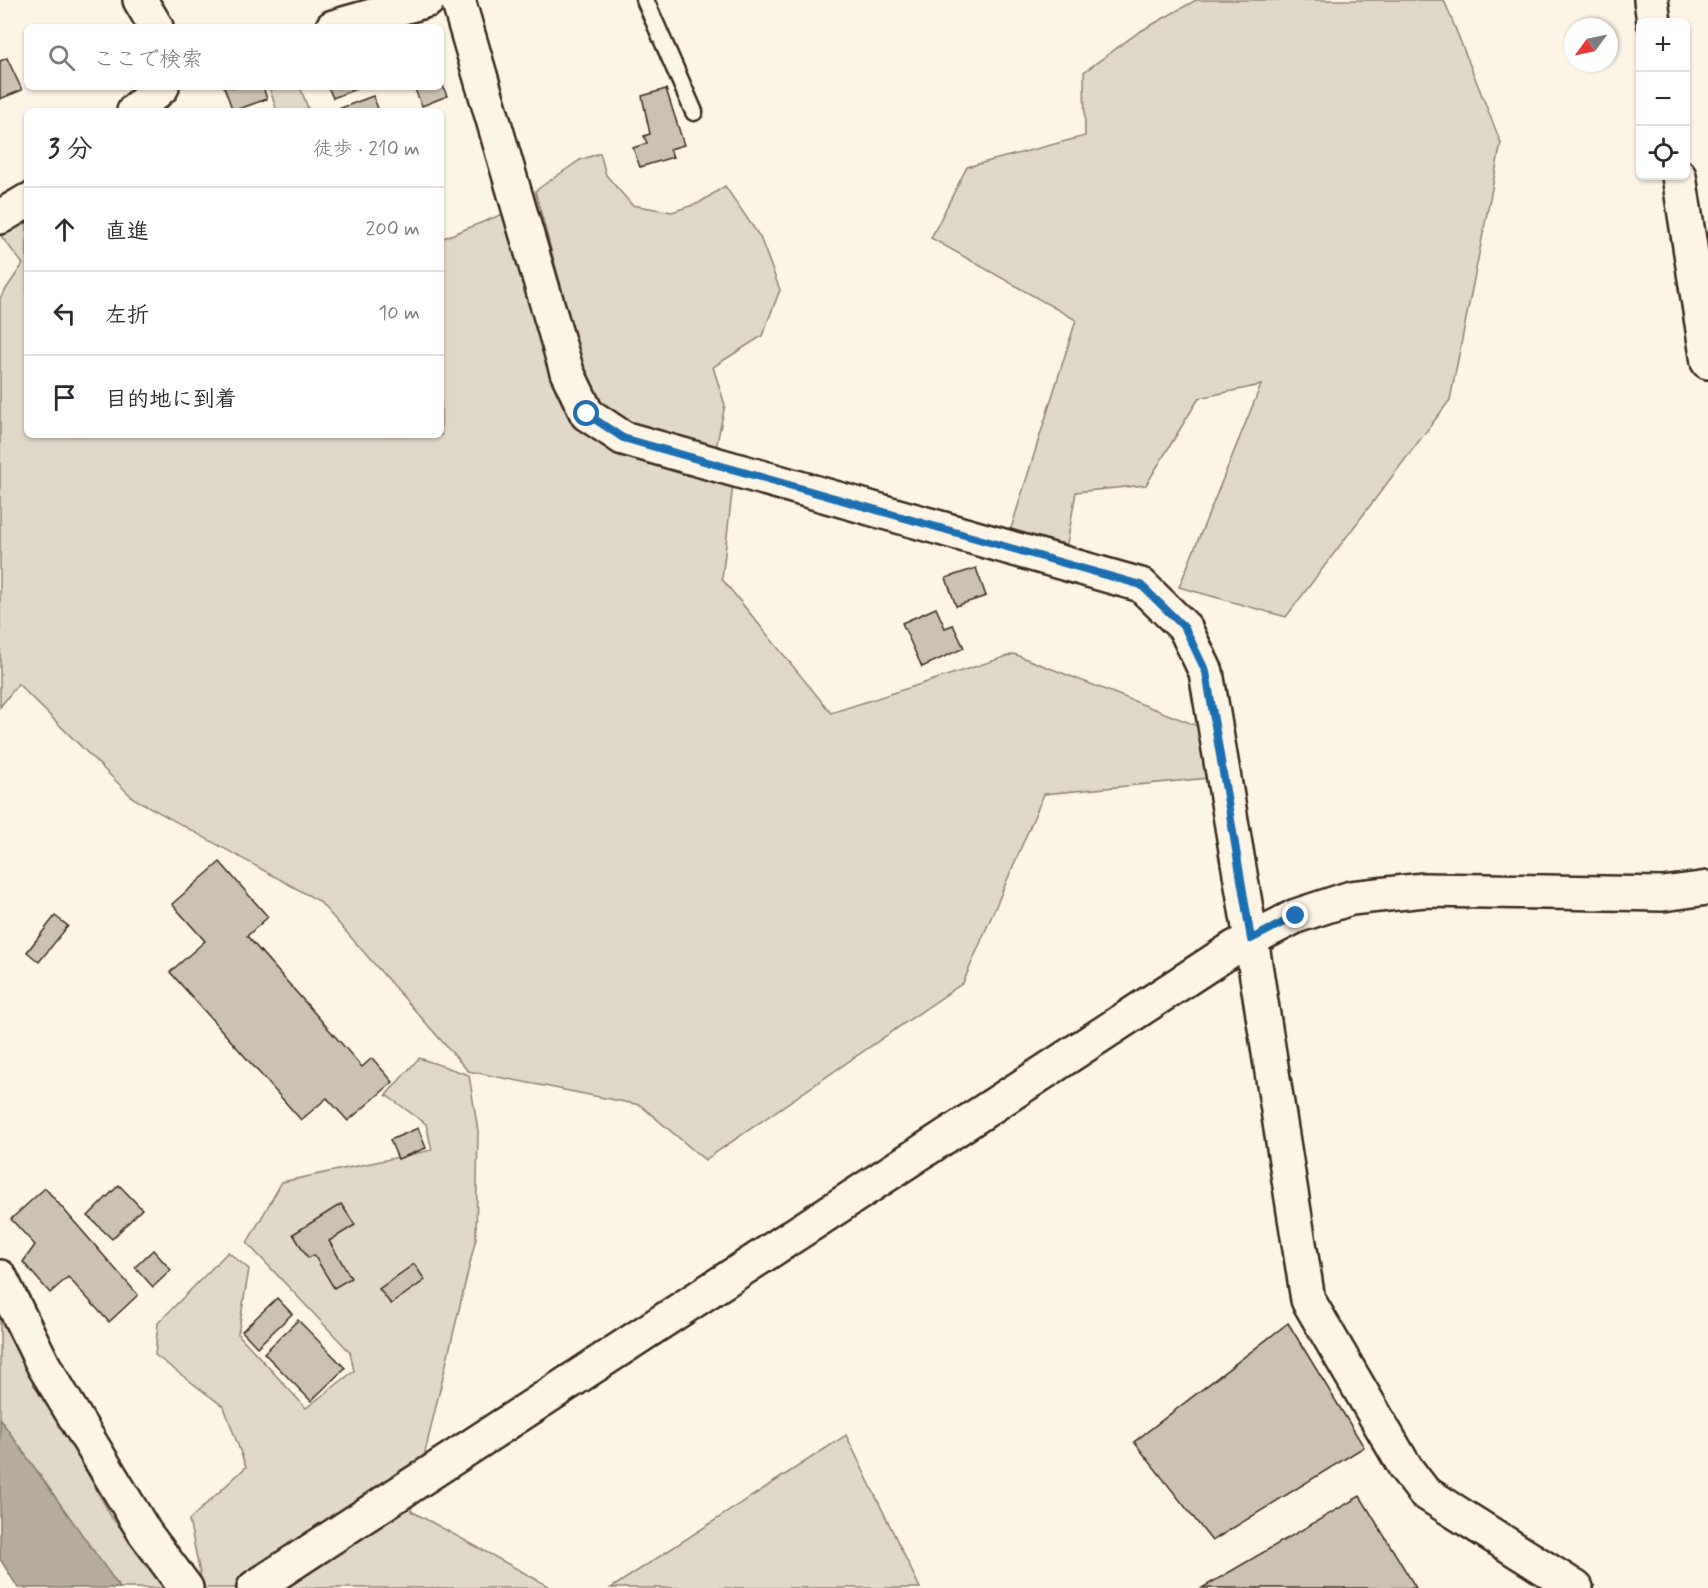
<!DOCTYPE html>
<html lang="ja">
<head>
<meta charset="utf-8">
<style>
  :root { --surface:#fff; --page:#f7f7f7; --text:#2b2b33; --muted:#7c7c81; --line:#e1e1e2 }
  body { margin:0; font-family:Mynerve,"Klee One",sans-serif; background:var(--page); color:var(--text) }
  .controls { position:absolute; right:18px; top:18px; display:grid; overflow:hidden; border-radius:9px; box-shadow:0 2px 4px #0004 }
  .controls button { width:54px; height:54px; display:grid; place-items:center; padding:0; border:0; border-bottom:2px solid var(--line); background:var(--surface); color:var(--text); font:30px sans-serif }
  .compass { position:absolute; left:1564px; top:18px; width:54px; height:54px; border-radius:50%; background:var(--surface); box-shadow:0 2px 4px #0004; rotate:237deg }
  .stop { position:absolute; width:18px; height:18px; margin:-14px; border:4px solid #1f6fb2; border-radius:50%; background:#fff }
  .stop.end { background:#1f6fb2; border-color:#fff; box-shadow:0 2px 6px #0008 }
  .list { margin:0; padding:0; list-style:none }
  h2 { display:flex; justify-content:space-between; align-items:center; height:78px; margin:0; padding:0 24px; font-size:26px }
  h2 small { font-size:20px; font-weight:400; color:var(--muted) }
  .list li { display:grid; grid-template-columns:39px 1fr auto; gap:18px; align-items:center; box-sizing:border-box; height:84px; padding:0 24px; border-top:2px solid var(--line) }
  .list b { display:block; font-size:22px; white-space:nowrap }
  .list em { font-size:20px; font-style:normal; color:var(--muted) }
  .icon { flex:none; width:33px; height:33px; fill:none; stroke:currentColor; stroke-width:2; stroke-linecap:round; stroke-linejoin:round }
  .map { position:relative; flex:none; width:1708px; height:1588px; overflow:hidden }
  .search { position:absolute; background:var(--surface); box-shadow:0 2px 4px #0004; left:24px; top:24px; width:420px; height:66px; display:flex; align-items:center; gap:15px; box-sizing:border-box; padding:0 21px; border-radius:9px; color:var(--muted); font-size:22px }
  .panel { position:absolute; background:var(--surface); box-shadow:0 2px 4px #0004; left:24px; top:108px; width:420px; height:330px; border-radius:9px }
  .map>svg:first-child { display:block }
  .green { fill:#e0d8c8; stroke:#8e8173; stroke-width:1.5 }
  .water { fill:#b7ad9e; stroke:#85796b; stroke-width:1.5 }
  .building { fill:#ccc2b3; stroke:#3b2a1e; stroke-width:1.5 }
  .lines { fill:none; stroke-linecap:round; stroke-linejoin:round }
  .service-casing { stroke:#3b2a1e; stroke-width:21 }
  .minor-casing { stroke:#3b2a1e; stroke-width:38 }
  .tertiary-casing { stroke:#3b2a1e; stroke-width:38 }
  .service { stroke:#fcf5e5; stroke-width:16 }
  .minor { stroke:#fcf5e5; stroke-width:33 }
  .tertiary { stroke:#fcf5e5; stroke-width:33 }
  .route { stroke:#1f6fb2; stroke-width:8 }
</style>
</head>
<body>
<div class="map">
<svg width="1708" height="1588" viewBox="0 0 1708 1588">
  <rect width="100%" height="100%" fill="#fcf5e5"/>
  <filter id="ink" filterUnits="userSpaceOnUse"><feTurbulence type="fractalNoise" baseFrequency=".0167" numOctaves="2"/><feDisplacementMap in="SourceGraphic" scale="12" xChannelSelector="R" yChannelSelector="G"/><feConvolveMatrix kernelMatrix="1 2 1 2 8 2 1 2 1" color-interpolation-filters="sRGB"/></filter>
  <g filter="url(#ink)">
    <g class="green">
      <polygon points="1196,0 1444,0 1501,143 1450,400 1286,617 1179,587 1261,385 1199,398 1146,485 1076,492 1067,544 1008,538 1076,320 931,238 967,167 1085,136 1084,72 1139,32"/>
      <polygon points="269,87 300,87 309,111 277,111"/>
      <polygon points="600,153 606,175 632,205 672,212 699,203 725,186 760,237 780,290 762,336 713,367 725,405 716,448 625,436 594,407 535,191 580,160"/>
      <polygon points="510,211 593,433 733,484 722,579 831,713 1014,654 1203,728 1209,778 1044,794 963,983 705,1160 640,1105 468,1071 319,901 133,798 18,684 0,707 0,298 23,264 1,236 27,214 27,435 441,435 441,239"/>
      <polygon points="419,1058 469,1075 478,1131 476,1238 411,1511 552,1588 203,1588 189,1520 246,1467 224,1407 155,1355 158,1323 228,1252 249,1269 238,1334 306,1408 354,1371 350,1352 247,1243 282,1182 432,1150 426,1124 386,1095"/>
      <polygon points="0,1315 112,1518 171,1588 111,1588 0,1431"/>
      <polygon points="846,1435 920,1588 611,1588"/>
    </g>
    <polygon class="water" points="0,1419 120,1588 18,1588 0,1559"/>
    <g class="building">
      <polygon points="7,58 22,90 0,99 0,61"/>
      <polygon points="441,81 447,96 422,106 414,87 441,87"/>
      <polygon points="224,87 263,87 267,99 233,111"/>
      <polygon points="328,87 361,87 333,98"/>
      <polygon points="666,89 684,145 670,149 673,157 640,167 633,148 647,143 644,136 650,134 642,96"/>
      <polygon points="373,96 379,111 333,111"/>
      <polygon points="976,568 986,596 956,606 946,578"/>
      <polygon points="936,608 945,628 953,625 964,648 922,667 902,623"/>
      <polygon points="220,862 268,917 247,936 362,1067 372,1058 393,1082 348,1121 327,1098 301,1120 170,972 205,941 172,904"/>
      <polygon points="55,916 68,926 39,962 27,952"/>
      <polygon points="418,1128 426,1148 398,1159 390,1140"/>
      <polygon points="119,1185 142,1209 112,1239 88,1216"/>
      <polygon points="45,1188 138,1295 109,1322 68,1277 50,1293 23,1262 35,1245 11,1219"/>
      <polygon points="341,1204 355,1225 329,1241 351,1278 334,1288 314,1255 308,1258 293,1234"/>
      <polygon points="153,1250 171,1270 153,1287 135,1267"/>
      <polygon points="414,1264 425,1280 391,1304 379,1289"/>
      <polygon points="277,1298 292,1314 257,1347 242,1331"/>
      <polygon points="298,1320 345,1368 311,1401 264,1353"/>
      <polygon points="1288,1323 1364,1447 1212,1541 1134,1442"/>
      <polygon points="1360,1496 1416,1588 1202,1588"/>
    </g>
    <g class="lines">
      <defs>
        <polyline id="service" points="645,0 694,112"/>
        <g id="minor">
          <polyline points="140,0 156,27"/>
          <polyline points="458,0 567,372 587,414 623,438 1141,585 1185,628 1206,672 1251,939 1308,1300 1405,1467 1424,1492 1576,1588"/>
          <polyline points="1651,0 1654,22"/>
          <polyline points="1679,176 1708,362"/>
          <polyline points="0,1277 44,1366 145,1533 186,1588"/>
          <polyline points="254,1588 1234,948 1296,916 1351,898 1424,890 1663,894 1708,888"/>
        </g>
        <g id="tertiary">
          <polyline points="333,27 428,0"/>
          <polyline points="134,111 162,87"/>
          <polyline points="0,217 27,201"/>
        </g>
      </defs>
      <use href="#service" class="service-casing"/>
      <use href="#minor" class="minor-casing"/>
      <use href="#tertiary" class="tertiary-casing"/>
      <use href="#service" class="service"/>
      <use href="#minor" class="minor"/>
      <use href="#tertiary" class="tertiary"/>
    </g>
  </g>
  <g class="lines" filter="url(#ink)">
    <polyline class="route" points="587,414 623,438 1141,585 1185,628 1206,672 1251,939 1296,916"/>
  </g>
</svg>
<div class="controls">
<button>+</button>
<button>−</button>
<button><svg class="icon" aria-label="locate" viewBox="0 0 24 24"><circle cx="12" cy="12" r="6"/><path d="M12 2v4M12 18v4M2 12h4M18 12h4"/></svg></button>
</div>
<svg class="compass" viewBox="-18 -18 36 36"><path d="M0-13l5 13h-10z" fill="#e53935"/><path d="M0 13l5-13h-10z" fill="#7c7c81"/></svg>
<div class="stop" style="left:587px;top:414px"></div>
<div class="stop end" style="left:1296px;top:916px"></div>
<div class="search"><svg class="icon" aria-label="search" viewBox="0 0 24 24"><circle cx="10" cy="10" r="6"/><path d="M15 15l6 6"/></svg>ここで検索</div>
<section class="panel">
<h2>3 分<small>徒歩 · 210 m</small></h2>
<ul class="list">
<li><svg class="icon" aria-label="ahead" viewBox="0 0 24 24"><path d="M12 20V5M6 11l6-6 6 6"/></svg><div><b>直進</b></div><em>200 m</em></li>
<li><svg class="icon" aria-label="left" viewBox="0 0 24 24"><path d="M17 20v-9H6M10 6l-5 5 5 5"/></svg><div><b>左折</b></div><em>10 m</em></li>
<li><svg class="icon" aria-label="arrive" viewBox="0 0 24 24"><path d="M6 21V4h12l-3 4 3 4H6"/></svg><div><b>目的地に到着</b></div></li>
</ul>
</section>
</div>
</body>
</html>
